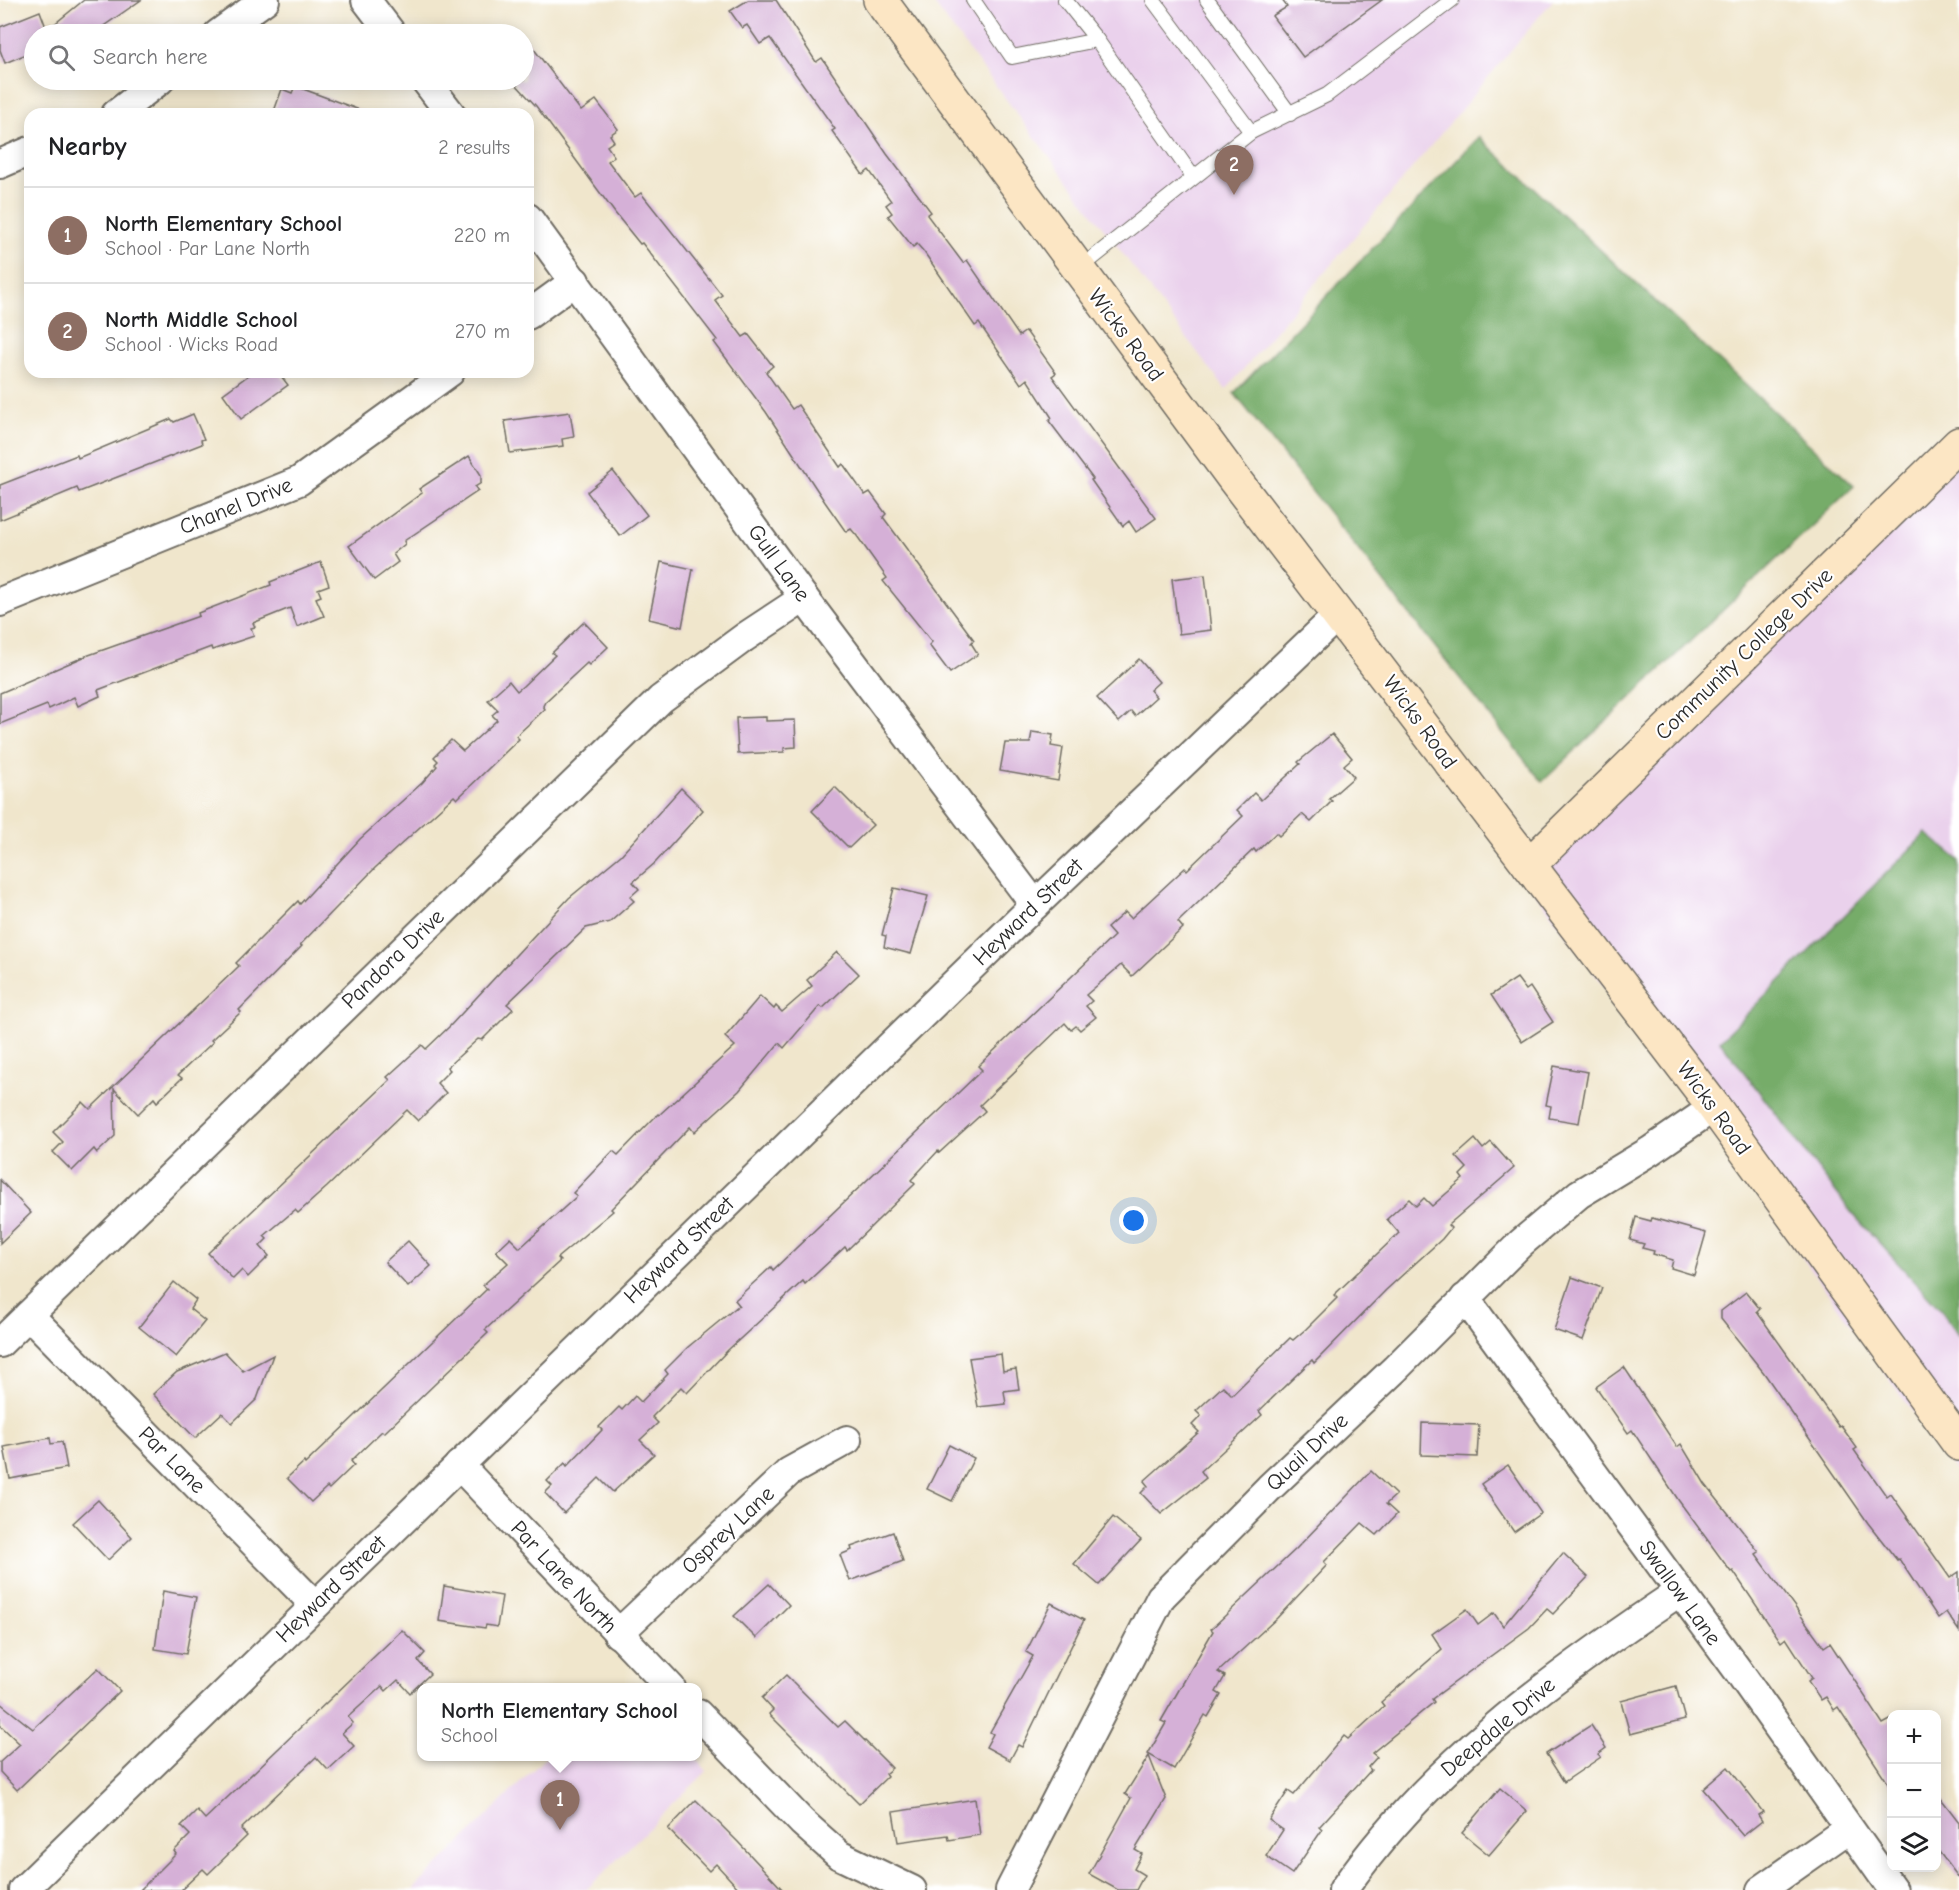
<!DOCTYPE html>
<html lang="en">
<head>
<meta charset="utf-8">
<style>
  :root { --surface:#fff; --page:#f6f6f6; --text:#202124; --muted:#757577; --line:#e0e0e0; --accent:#c8321e }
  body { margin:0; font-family:"Comic Neue",sans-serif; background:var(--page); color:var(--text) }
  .controls { position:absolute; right:18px; bottom:18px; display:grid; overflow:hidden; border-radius:12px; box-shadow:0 3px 15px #0003 }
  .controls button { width:54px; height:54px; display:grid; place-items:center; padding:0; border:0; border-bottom:2px solid var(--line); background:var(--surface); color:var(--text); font:30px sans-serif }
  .you { position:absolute; left:1134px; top:1221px; width:21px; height:21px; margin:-15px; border:4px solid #fff; border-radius:50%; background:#1a73e8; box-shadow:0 0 0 9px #1a73e833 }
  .badge { display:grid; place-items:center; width:39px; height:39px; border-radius:50%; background:var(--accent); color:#fff; font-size:20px; font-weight:700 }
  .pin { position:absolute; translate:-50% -50px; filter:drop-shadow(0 2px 3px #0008) }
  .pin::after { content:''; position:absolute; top:32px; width:21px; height:18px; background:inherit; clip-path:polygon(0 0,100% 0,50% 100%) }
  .popup { position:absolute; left:417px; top:1683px; width:285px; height:78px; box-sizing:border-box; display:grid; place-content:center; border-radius:12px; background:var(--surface); filter:drop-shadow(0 2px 4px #0005); font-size:20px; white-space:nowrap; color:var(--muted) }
  .popup b { font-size:22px; color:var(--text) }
  .popup::after { content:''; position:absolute; left:50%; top:100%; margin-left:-12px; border:12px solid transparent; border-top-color:var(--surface) }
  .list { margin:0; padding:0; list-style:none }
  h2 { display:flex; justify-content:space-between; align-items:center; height:78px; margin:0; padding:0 24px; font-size:26px }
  h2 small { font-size:20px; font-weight:400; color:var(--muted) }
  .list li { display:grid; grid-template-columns:39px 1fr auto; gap:18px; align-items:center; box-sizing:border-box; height:96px; padding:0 24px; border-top:2px solid var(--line) }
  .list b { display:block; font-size:22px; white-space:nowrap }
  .list p { margin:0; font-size:20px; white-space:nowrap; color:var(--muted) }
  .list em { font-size:20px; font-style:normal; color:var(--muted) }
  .icon { flex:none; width:33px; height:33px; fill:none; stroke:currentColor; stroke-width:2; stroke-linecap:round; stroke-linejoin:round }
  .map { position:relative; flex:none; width:1959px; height:1890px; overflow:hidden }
  .search { position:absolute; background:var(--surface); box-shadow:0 3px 15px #0003; left:24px; top:24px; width:510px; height:66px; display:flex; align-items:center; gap:15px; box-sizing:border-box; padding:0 21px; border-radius:33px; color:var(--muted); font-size:22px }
  .panel { position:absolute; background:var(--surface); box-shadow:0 3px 15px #0003; left:24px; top:108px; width:510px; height:270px; border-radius:18px }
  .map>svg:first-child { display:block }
  .built { fill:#ead1ec }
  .forest { fill:#76ac69; stroke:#506c4a; stroke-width:1.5 }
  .building { fill:#d5b0d7 }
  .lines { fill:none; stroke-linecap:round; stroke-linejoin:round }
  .service-casing { stroke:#706c63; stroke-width:16 }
  .minor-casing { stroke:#706c63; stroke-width:32 }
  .secondary-casing { stroke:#706c63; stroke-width:36 }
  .service { stroke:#fff; stroke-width:14 }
  .minor { stroke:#fff; stroke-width:28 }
  .secondary { stroke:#fce6c4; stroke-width:33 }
  .labels { text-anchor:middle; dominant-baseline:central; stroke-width:4.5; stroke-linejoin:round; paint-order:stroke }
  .street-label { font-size:22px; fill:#2b2b2b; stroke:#fff }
</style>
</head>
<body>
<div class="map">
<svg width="1959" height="1890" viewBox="0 0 1959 1890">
  <rect width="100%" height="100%" fill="#fff"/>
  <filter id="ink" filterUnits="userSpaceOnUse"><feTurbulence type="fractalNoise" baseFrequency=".0167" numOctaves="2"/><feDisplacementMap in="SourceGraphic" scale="12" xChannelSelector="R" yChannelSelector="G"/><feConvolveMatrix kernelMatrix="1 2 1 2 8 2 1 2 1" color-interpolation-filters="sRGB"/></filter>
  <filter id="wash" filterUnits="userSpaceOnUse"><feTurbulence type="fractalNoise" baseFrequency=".008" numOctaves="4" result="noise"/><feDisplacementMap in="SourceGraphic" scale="24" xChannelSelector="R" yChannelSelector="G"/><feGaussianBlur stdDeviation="1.35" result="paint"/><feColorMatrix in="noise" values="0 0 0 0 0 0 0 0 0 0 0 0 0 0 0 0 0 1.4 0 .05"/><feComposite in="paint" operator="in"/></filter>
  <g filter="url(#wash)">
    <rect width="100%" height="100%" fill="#f0e6cc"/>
    <g class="built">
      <polygon points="931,0 1553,0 1226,390"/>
      <polygon points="1959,450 1959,1476 1695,1108 1525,879"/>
      <polygon points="546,1757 694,1757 707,1771 586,1890 413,1890"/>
    </g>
    <g class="forest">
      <polygon points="1479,137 1854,486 1542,782 1234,393"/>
      <polygon points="1926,833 1959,860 1959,1335 1940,1309 1852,1213 1720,1041"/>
    </g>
    <g id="blocks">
      <g class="building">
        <polygon points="84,0 141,0 92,34 34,34 34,51 5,63 0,50 0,27 40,11 47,30"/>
        <polygon points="748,0 776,0 816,62 822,58 887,154 931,212 927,215 963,263 967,260 1019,336 1026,331 1056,373 1052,376 1156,518 1136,532 1129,521 1123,526 1091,480 1093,479 1049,421 1052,418 1027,379 1021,384 979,323 975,326 924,252 917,244 913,247 888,216 892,213 886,205 891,201 869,170 863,175 832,131 835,129 770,38 760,44 747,25 742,28 730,11"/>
        <polygon points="1282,0 1382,0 1303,57 1272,16 1287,7"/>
        <polygon points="524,36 581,111 596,100 618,129 610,135 614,141 607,146 614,156 608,161 635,197 641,193 722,295 715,300 743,337 748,334 773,366 766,372 792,409 798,405 840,467 843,464 865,495 870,492 886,514 883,517 974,640 971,643 978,654 950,673 929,645 932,642 883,581 887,578 857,536 851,529 846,532 825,502 766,412 714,342 717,340 642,243 640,244 615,213 536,106 512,80 524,80"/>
        <polygon points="295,86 365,112 364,114 273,114 282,89 292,93"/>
        <polygon points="253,372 278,372 288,385 241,419 223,394"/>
        <polygon points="570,412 574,437 562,439 563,446 510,453 505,421"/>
        <polygon points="193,414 204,439 201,440 202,444 79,492 77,488 0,520 0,485 77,455 78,458 171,419 174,422"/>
        <polygon points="469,456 481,475 481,483 475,487 478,491 404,541 405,544 393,554 398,562 374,580 349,546 422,493 419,489"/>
        <polygon points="613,471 647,515 620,536 587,492"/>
        <polygon points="321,562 329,585 318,589 321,596 316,598 324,616 297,627 290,608 253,623 255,627 251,628 254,636 212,650 211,647 98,690 100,696 78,706 74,697 49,709 47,705 0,724 0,693 86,656 199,616 198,613 271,585 270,582"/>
        <polygon points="661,562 693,569 682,627 649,619"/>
        <polygon points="1205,575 1211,630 1179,634 1172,579"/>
        <polygon points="584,622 608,647 589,665 587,663 545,702 543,706 545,709 516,736 519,739 457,799 454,796 375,868 300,945 302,946 239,1010 241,1012 211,1040 213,1042 178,1075 182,1078 157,1102 154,1098 138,1114 114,1089 115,1136 97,1153 94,1149 72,1171 53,1152 63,1142 53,1132 83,1102 90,1109 239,966 236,963 298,901 300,904 360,839 422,783 437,766 435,764 438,761 434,757 451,740 463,751 497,720 492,715 498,710 488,700 509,681 517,691 523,686 555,655 552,653"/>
        <polygon points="1139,659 1159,682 1150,690 1156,697 1135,716 1131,711 1119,722 1097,698"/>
        <polygon points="766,717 766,721 795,720 796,747 784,748 784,752 738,754 736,718"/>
        <polygon points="1032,732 1053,735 1051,746 1063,748 1058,781 1000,771 1005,743 1030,743"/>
        <polygon points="1332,734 1352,758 1344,765 1354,777 1329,799 1332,801 1311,822 1302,814 1279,836 1276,833 1256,852 1254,849 1178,922 1183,928 1132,976 1121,965 1086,995 1092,1001 1086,1006 1096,1017 1080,1030 1076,1026 1071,1030 1065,1023 980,1105 985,1111 939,1153 938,1151 911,1180 915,1184 847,1250 845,1247 805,1284 803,1281 728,1350 687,1393 681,1387 652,1417 658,1423 640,1440 654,1454 613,1492 599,1478 564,1513 545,1493 552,1486 547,1481 565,1463 567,1466 602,1430 599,1427 619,1407 622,1410 635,1396 641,1402 668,1374 665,1370 688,1347 739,1305 735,1300 771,1267 773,1270 982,1070 978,1066 1114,936 1107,928 1125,912 1131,918 1185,868 1187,870 1243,816 1237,810 1254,793 1261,800 1300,764 1298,762"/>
        <polygon points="835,787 873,825 849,848 812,811"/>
        <polygon points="681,788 703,810 655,863 633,882 639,889 630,897 634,901 610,922 586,928 507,1004 513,1009 482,1040 478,1039 447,1067 450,1070 437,1083 446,1093 418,1121 407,1110 327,1187 298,1213 295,1210 264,1236 267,1239 260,1246 269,1256 248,1277 242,1270 233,1279 208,1253 390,1080 387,1077 422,1045 426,1049 450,1026 569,898 621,855"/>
        <polygon points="894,888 928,896 911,954 884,947 886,936 882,935"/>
        <polygon points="837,952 859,974 823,1008 820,1006 784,1048 779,1043 739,1091 694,1132 690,1127 611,1209 613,1211 557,1258 560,1261 485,1330 488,1333 384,1433 382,1431 351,1461 354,1465 329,1489 327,1487 311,1502 287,1478 304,1462 305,1464 487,1289 483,1285 508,1263 496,1251 510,1238 520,1248 577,1196 573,1193 613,1151 618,1155 658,1114 659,1115 735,1046 725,1037 760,996 774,1009 776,1006 782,1012 812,986 807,980"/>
        <polygon points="1517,978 1526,990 1530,987 1553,1022 1522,1042 1491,995"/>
        <polygon points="1554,1066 1588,1072 1579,1123 1549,1118 1551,1106 1546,1105"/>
        <polygon points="1475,1139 1483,1149 1491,1142 1514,1168 1448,1225 1451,1228 1442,1239 1386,1290 1314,1363 1312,1360 1259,1411 1262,1415 1201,1471 1206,1478 1161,1514 1141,1493 1148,1486 1144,1481 1199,1432 1192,1425 1201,1416 1196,1411 1223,1386 1232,1395 1290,1338 1293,1340 1306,1329 1337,1298 1334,1295 1399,1233 1387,1219 1409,1199 1416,1206 1424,1198 1432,1206 1463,1179 1460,1175 1467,1168 1456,1156"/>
        <polygon points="0,1180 31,1213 0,1243"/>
        <polygon points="1636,1217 1651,1221 1652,1218 1706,1233 1694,1275 1671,1268 1673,1260 1653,1254 1654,1251 1642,1248 1644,1244 1630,1240"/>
        <polygon points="408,1241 431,1266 408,1287 385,1262"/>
        <polygon points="1572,1277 1602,1288 1583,1340 1554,1330"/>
        <polygon points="174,1282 196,1300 190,1309 205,1321 176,1357 139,1327"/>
        <polygon points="1746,1292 1760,1309 1757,1312 1839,1427 1841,1426 1857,1448 1854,1450 1887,1497 1891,1494 1950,1578 1959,1572 1959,1631 1946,1612 1938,1618 1899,1559 1897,1560 1868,1523 1764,1373 1721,1319 1721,1311"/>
        <polygon points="225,1352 243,1371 273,1355 257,1399 232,1423 222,1413 195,1438 153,1394 177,1372"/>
        <polygon points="1001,1354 1003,1371 1016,1369 1019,1389 1004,1391 1006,1404 978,1407 969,1358"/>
        <polygon points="1624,1367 1677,1447 1681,1444 1705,1484 1759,1552 1756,1554 1824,1647 1830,1643 1883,1724 1892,1719 1892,1789 1838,1707 1834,1710 1826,1697 1821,1700 1808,1681 1812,1678 1786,1638 1781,1642 1733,1571 1731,1572 1679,1501 1632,1430 1628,1433 1596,1387"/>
        <polygon points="1422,1423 1479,1425 1477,1457 1421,1455"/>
        <polygon points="50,1438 51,1444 62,1442 67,1468 10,1479 4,1447"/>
        <polygon points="949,1445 974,1458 952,1501 927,1489"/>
        <polygon points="1508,1465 1541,1513 1514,1532 1481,1484"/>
        <polygon points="1371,1471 1396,1495 1386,1504 1397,1514 1377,1535 1362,1523 1324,1562 1327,1565 1277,1618 1218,1672 1225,1676 1216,1692 1221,1695 1208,1717 1205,1715 1174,1769 1148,1754 1166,1723 1161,1721 1213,1631 1211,1629 1296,1549"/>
        <polygon points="98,1500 132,1537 108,1560 73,1523"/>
        <polygon points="1113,1517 1141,1540 1099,1585 1074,1564"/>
        <polygon points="893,1532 903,1561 850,1581 840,1555 852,1550 851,1547"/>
        <polygon points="1563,1553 1588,1577 1553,1614 1547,1609 1529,1628 1432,1699 1434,1702 1372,1753 1377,1757 1368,1767 1371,1770 1319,1827 1322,1830 1292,1874 1266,1856 1283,1830 1269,1820 1288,1791 1294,1795 1344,1736 1348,1739 1384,1706 1381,1702 1442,1649 1432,1634 1467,1609 1478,1625 1494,1613 1503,1626"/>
        <polygon points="769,1584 789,1605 756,1638 734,1616"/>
        <polygon points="444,1586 502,1596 497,1627 486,1625 485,1628 439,1621"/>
        <polygon points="163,1591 196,1597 186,1654 155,1649"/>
        <polygon points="1051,1603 1084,1620 1022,1747 1018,1745 1010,1760 986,1747 993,1734 990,1732 1033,1656 1026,1652"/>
        <polygon points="402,1630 425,1653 418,1661 430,1674 410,1693 398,1680 386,1691 382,1686 348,1717 353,1723 342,1733 354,1746 328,1770 316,1757 241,1829 247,1836 208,1874 203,1869 181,1890 140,1890 176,1854 174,1851 190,1835 181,1826 197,1810 205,1819"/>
        <polygon points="98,1668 120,1691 17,1790 0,1772 0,1762 20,1744 0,1725 0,1703 33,1729"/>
        <polygon points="786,1675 838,1727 845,1721 892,1768 885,1774 887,1777 859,1804 769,1714 773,1710 762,1698"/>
        <polygon points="1676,1686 1685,1720 1630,1734 1621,1701"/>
        <polygon points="1591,1725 1606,1748 1598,1754 1601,1757 1564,1782 1546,1754"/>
        <polygon points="1149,1756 1166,1799 1135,1850 1142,1854 1134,1869 1144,1875 1136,1890 1118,1890 1089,1874 1131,1798 1125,1794"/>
        <polygon points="1728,1767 1763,1812 1758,1815 1762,1821 1743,1836 1703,1789"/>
        <polygon points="1500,1788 1527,1811 1489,1855 1462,1833"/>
        <polygon points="1936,1792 1959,1822 1959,1878 1936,1848"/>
        <polygon points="975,1799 980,1835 949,1840 948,1835 898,1842 893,1812"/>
        <polygon points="696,1800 738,1842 783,1890 740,1890 716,1864 709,1871 668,1829"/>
      </g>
    </g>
  </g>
  <g filter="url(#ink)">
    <use href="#blocks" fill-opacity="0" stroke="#706c63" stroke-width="1.5"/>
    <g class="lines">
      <defs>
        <g id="service">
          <polyline points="973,0 1012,57 1097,40 1193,177"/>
          <polyline points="1065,0 1097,40"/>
          <polyline points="1153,0 1251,132"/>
          <polyline points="1207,0 1290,114"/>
          <polyline points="1079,269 1251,132 1327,95 1452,0"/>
        </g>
        <g id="minor">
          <polyline points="366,0 392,34"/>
          <polyline points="218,34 265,0"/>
          <polyline points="425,80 451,114"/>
          <polyline points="116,114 160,80"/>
          <polyline points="0,164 30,151"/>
          <polyline points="528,218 804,598 1035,905"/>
          <polyline points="528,315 575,281"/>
          <polyline points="0,602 299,481 450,372"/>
          <polyline points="1465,1298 1739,1672 1893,1890"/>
          <polyline points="29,1315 315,1605"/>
          <polyline points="0,1343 661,699 745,637 804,598"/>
          <polyline points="459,1465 671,1688"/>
          <polyline points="618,1634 789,1472 847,1440"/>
          <polyline points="698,1714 802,1822 839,1855 912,1890"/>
          <polyline points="23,1890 1035,905 1339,614"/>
          <polyline points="1010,1890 1161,1597 1269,1488 1395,1369 1521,1243 1579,1194 1650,1151 1714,1107"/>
          <path d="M 1343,1890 C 1430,1765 1553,1676 1679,1592"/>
          <polyline points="1761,1890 1848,1829"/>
        </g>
        <g id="secondary">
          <polyline points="880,0 1234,479 1714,1107 1959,1444"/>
          <polyline points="1529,865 1959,444"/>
        </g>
      </defs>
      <use href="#service" class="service-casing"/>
      <use href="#minor" class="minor-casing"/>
      <use href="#secondary" class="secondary-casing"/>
      <use href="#service" class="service"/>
      <use href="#minor" class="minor"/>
      <use href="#secondary" class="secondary"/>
    </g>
  </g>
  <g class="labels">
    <g class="street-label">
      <text transform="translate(1126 335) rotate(53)">Wicks Road</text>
      <text transform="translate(236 506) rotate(-22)">Chanel Drive</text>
      <text transform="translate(779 563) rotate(54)">Gull Lane</text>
      <text transform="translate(1744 654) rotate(-44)">Community College Drive</text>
      <text transform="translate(1420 722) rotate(54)">Wicks Road</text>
      <text transform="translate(1028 912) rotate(-44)">Heyward Street</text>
      <text transform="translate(393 959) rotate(-44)">Pandora Drive</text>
      <text transform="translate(1714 1108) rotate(54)">Wicks Road</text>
      <text transform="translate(679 1250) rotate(-44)">Heyward Street</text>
      <text transform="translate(1307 1452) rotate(-43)">Quail Drive</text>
      <text transform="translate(172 1460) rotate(45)">Par Lane</text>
      <text transform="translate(728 1530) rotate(-43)">Osprey Lane</text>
      <text transform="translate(564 1577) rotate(47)">Par Lane North</text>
      <text transform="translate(331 1589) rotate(-44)">Heyward Street</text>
      <text transform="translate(1680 1593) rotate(54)">Swallow Lane</text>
      <text transform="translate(1498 1727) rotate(-40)">Deepdale Drive</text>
    </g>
  </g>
</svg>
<div class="controls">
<button>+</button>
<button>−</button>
<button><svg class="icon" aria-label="layers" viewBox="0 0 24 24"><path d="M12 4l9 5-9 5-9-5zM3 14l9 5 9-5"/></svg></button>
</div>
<div class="you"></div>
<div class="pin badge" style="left:560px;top:1830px;background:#8d6e63">1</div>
<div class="popup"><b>North Elementary School</b>School</div>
<div class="pin badge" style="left:1234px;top:195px;background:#8d6e63">2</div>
<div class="search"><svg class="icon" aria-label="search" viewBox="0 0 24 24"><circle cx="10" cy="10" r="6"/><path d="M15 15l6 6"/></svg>Search here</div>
<section class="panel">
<h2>Nearby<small>2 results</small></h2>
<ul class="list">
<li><span class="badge" style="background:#8d6e63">1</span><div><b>North Elementary School</b><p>School · Par Lane North</p></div><em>220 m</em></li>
<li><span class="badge" style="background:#8d6e63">2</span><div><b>North Middle School</b><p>School · Wicks Road</p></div><em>270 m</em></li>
</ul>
</section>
</div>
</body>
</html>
